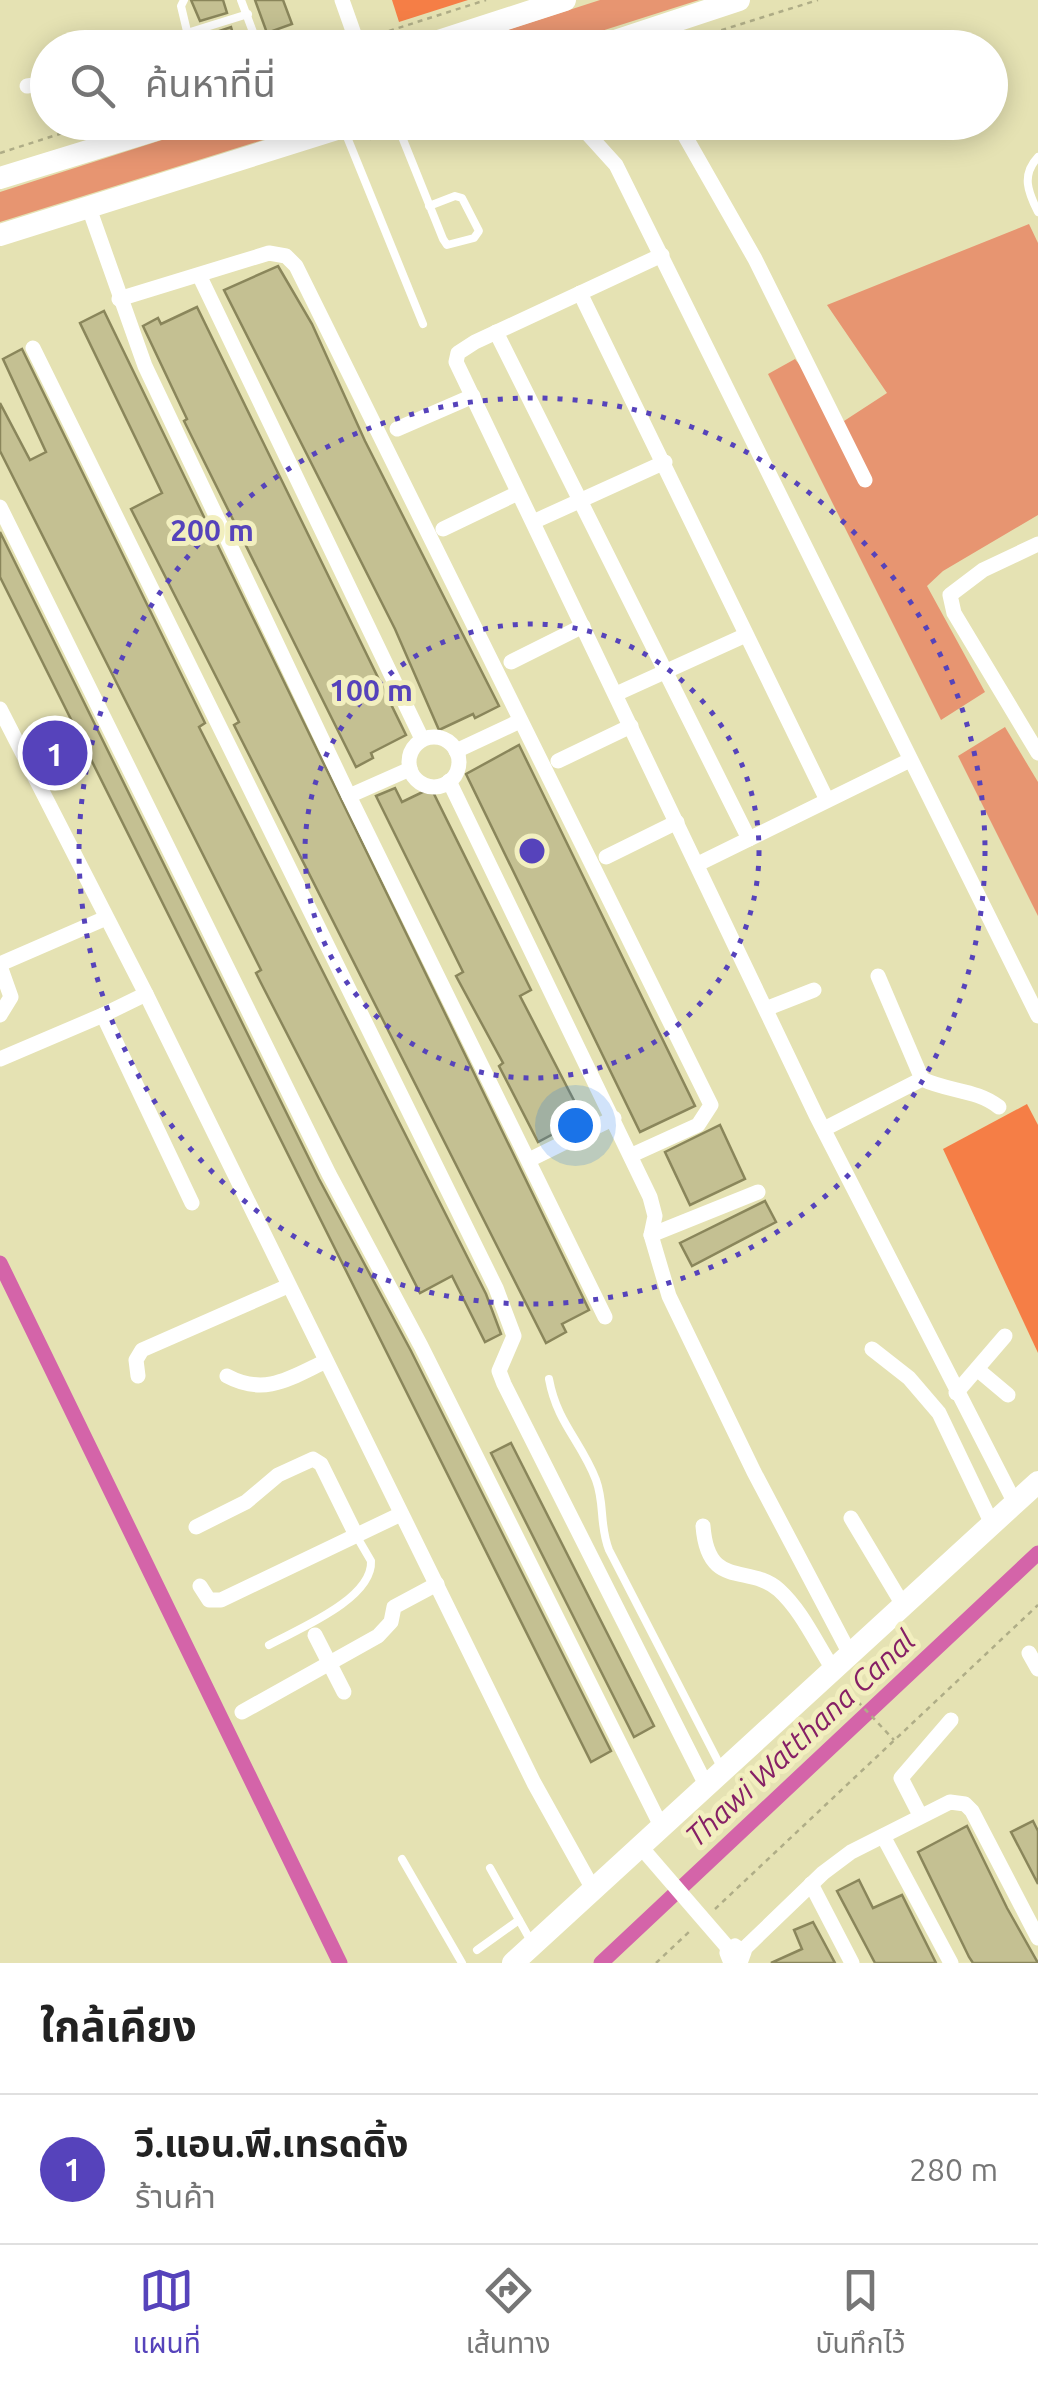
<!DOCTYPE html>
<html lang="th">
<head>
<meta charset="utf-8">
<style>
  :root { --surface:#fff; --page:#f6f6f6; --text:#222; --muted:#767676; --line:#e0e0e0; --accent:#5643bb }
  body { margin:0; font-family:Ubuntu,"Noto Sans Thai",sans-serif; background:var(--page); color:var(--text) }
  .you { position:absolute; left:575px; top:1125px; width:35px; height:35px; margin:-25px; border:8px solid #fff; border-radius:50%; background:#1a73e8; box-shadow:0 0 0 15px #1a73e833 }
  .badge { display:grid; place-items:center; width:65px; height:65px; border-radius:50%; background:var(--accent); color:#fff; font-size:32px; font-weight:700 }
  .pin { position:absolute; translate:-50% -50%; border:5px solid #fff; box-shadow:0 2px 10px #0006 }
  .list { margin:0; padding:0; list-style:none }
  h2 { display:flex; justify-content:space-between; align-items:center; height:130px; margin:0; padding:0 40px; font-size:42px }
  h2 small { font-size:32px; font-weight:400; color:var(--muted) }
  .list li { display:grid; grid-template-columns:65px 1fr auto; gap:30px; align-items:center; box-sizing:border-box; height:150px; padding:0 40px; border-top:2px solid var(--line) }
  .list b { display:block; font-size:38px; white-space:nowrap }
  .list p { margin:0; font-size:32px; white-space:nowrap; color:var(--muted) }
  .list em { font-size:32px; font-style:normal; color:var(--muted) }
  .icon { flex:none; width:55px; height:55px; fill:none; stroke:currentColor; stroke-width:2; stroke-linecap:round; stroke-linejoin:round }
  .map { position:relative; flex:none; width:1038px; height:1963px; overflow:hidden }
  .search { position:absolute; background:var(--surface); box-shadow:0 5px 25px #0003; left:30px; right:30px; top:30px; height:110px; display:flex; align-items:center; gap:25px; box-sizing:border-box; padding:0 35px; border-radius:55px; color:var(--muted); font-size:38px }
  .sheet { height:280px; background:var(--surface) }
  nav { display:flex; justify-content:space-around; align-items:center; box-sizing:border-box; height:140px; border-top:2px solid var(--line); background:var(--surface); font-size:28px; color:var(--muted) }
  nav a { display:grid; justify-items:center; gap:5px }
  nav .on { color:var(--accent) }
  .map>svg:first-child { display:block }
  .green { fill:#e79571 }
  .forest { fill:#f57e46 }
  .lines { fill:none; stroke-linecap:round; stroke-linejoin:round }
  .canal { stroke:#d464a9; stroke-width:15 }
  .building { fill:#c4c092; stroke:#8a865b; stroke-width:2.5 }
  .path { stroke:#afad87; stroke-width:2.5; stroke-dasharray:5 5; stroke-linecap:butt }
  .service { stroke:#fff; stroke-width:8 }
  .minor { stroke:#fff; stroke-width:15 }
  .secondary { stroke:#fff; stroke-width:22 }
  .ring { fill:none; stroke:#5643bb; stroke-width:5; stroke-dasharray:5 10 }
  .labels { text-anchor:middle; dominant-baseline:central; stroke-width:10; stroke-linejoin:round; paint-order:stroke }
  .water-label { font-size:30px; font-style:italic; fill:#862065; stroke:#f2efbf }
  .centre { fill:#5643bb; stroke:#f2efbf; stroke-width:5 }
  .ring-label { font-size:30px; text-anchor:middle; font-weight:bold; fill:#5643bb; stroke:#f2efbf; stroke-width:10; stroke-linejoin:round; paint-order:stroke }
</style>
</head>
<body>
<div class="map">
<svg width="1038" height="1963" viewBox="0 0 1038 1963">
  <rect width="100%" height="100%" fill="#e5e2b3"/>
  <g class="green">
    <polygon points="600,0 699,0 551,47 451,48"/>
    <polygon points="218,122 317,123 0,222 0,192"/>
    <polygon points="1029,224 1038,243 1038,515 943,571 927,586 985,692 941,720 768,374 795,359 844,421 887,393 827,305"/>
    <polygon points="1005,727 1038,782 1038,916 958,756"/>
  </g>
  <g class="forest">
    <polygon points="392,0 468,0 399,22"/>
    <polygon points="1027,1104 1038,1125 1038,1353 943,1149"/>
  </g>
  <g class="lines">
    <g class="canal">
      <polyline points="0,1263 340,1963"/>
      <polyline points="601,1963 1038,1553"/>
    </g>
  </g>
  <g class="building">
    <polygon points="191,0 223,0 227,13 200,21"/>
    <polygon points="255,0 283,0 292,24 267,33"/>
    <polygon points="231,27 237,48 208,48 204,36"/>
    <polygon points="278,266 312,324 365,441 499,706 475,718 473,714 439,730 395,629 224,290"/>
    <polygon points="197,307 406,735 371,753 373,758 356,767 184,421 187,419 143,326 158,318 161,324"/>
    <polygon points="104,311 589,1310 562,1324 566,1332 546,1343 234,725 239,722 131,509 162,493 80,323"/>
    <polygon points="22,349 205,723 199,727 486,1294 501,1334 485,1342 452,1276 420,1293 261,983 256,973 261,970 0,451 0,403 30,460 46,452 3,359"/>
    <polygon points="0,532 319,1179 411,1351 611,1751 591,1762 0,577"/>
    <polygon points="519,745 695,1106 640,1132 466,774"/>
    <polygon points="395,788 402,802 431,788 531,990 520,996 583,1118 538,1142 499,1066 503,1063 456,976 463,972 376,796"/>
    <polygon points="720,1125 745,1179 690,1205 665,1152"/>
    <polygon points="765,1201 776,1222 692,1266 680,1243"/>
    <polygon points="511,1443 654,1726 634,1737 491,1453"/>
    <polygon points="1033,1821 1038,1831 1038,1884 1011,1832"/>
    <polygon points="967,1826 1007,1908 1038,1963 973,1963 969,1957 918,1852"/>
    <polygon points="859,1880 873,1908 902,1895 936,1963 875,1963 837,1891"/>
    <polygon points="813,1922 835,1963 771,1963 802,1949 794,1930"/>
  </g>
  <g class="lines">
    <g class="path">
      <polyline points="370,37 486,0"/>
      <polyline points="664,48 818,0"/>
      <polyline points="408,127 421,122"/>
      <polyline points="370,139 386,133"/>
      <polyline points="0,153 97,122"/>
      <polyline points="844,1687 894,1740"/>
      <polyline points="715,1909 1038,1605"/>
      <polyline points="656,1963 691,1930"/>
    </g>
    <g class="service">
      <polyline points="184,0 181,6 191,48"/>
      <polyline points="241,0 259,48"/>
      <polyline points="187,33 248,14"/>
      <polyline points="396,122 443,239 447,245 474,238 479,231 462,198 455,196 429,206"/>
      <polyline points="345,132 423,324"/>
      <path d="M 1038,157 C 1021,175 1028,192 1038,212"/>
      <path d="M 549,1379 C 557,1423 581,1441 596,1480 C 605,1504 599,1525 609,1550 L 721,1767"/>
      <path d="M 269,1645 C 298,1629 373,1599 371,1561 L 357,1537"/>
      <polyline points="402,1859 462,1963"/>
      <polyline points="490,1868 532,1943"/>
      <polyline points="477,1950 519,1920"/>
    </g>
    <g class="minor">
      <polyline points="342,0 359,48"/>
      <polyline points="27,86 48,83"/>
      <polyline points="577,122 616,165 1038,1016"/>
      <polyline points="677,122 755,259 865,480"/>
      <polyline points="89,208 145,366 349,796 605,1317"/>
      <polyline points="662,255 475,342 458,353 456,362 816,1115 1015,1503"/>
      <polyline points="200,277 422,739"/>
      <polyline points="580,293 827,800"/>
      <polyline points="119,299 269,253 286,256 296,266 711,1105 698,1125 632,1155"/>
      <polyline points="496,332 749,839"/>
      <polyline points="33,348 496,1288 514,1336 499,1371 504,1384 706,1785"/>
      <polyline points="397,429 473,396"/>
      <polyline points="0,507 329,1174 421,1346 661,1826"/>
      <polyline points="533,522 665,462"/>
      <polyline points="443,529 518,493"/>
      <polyline points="1038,544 983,570 950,595 954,613 1038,753"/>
      <polyline points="511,662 583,626"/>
      <polyline points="616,694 746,635"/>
      <polyline points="0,709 146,994 534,1783 593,1889"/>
      <circle cx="434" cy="762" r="25"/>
      <polyline points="456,751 520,721"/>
      <polyline points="558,761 631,726"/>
      <polyline points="449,781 650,1197 655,1216 651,1235 669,1296 754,1472 850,1654"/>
      <polyline points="349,796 410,769"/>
      <polyline points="606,857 677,822"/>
      <polyline points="698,864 910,760"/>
      <polyline points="0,964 106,918"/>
      <polyline points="0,966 11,997 0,1015"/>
      <polyline points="146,994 103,1015 192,1203"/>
      <polyline points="768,1008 814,990"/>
      <polyline points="0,1059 103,1015"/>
      <path d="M 922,1079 C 949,1092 976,1089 999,1107"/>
      <polyline points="824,1129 922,1079 878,976"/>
      <polyline points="531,1159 614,1118"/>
      <polyline points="651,1235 758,1192"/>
      <polyline points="872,1349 909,1378 939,1413 992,1524"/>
      <polyline points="977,1369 1008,1395"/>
      <polyline points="138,1376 136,1360 142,1350 288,1286"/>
      <path d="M 227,1376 C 264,1396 289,1379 324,1362"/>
      <polyline points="956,1393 1005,1336"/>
      <polyline points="851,1518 903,1605"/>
      <path d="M 703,1526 C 708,1591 749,1563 779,1590 C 802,1611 816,1643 833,1669"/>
      <polyline points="196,1527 246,1502 278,1475 313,1459 321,1464 355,1533"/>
      <polyline points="200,1586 209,1600 221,1600 401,1514"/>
      <polyline points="315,1635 344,1692"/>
      <polyline points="1029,1653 1038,1669"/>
      <polyline points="242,1712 378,1636 391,1622 394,1607 437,1584"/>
      <polyline points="920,1815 901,1778 951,1720"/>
      <polyline points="883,1836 951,1963"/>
      <polyline points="640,1846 729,1949"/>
      <polyline points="811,1884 852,1963"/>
      <polyline points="743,1950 823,1873 851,1852 950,1802 965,1804 972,1811 1038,1938"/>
      <polyline points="731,1963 727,1953 735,1946 744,1952 740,1963"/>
    </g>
    <g class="secondary">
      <polyline points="417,48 565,0"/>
      <polyline points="594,48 739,0"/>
      <polyline points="0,178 182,122"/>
      <polyline points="0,235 359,122"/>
      <polyline points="513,1963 1038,1482"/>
    </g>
  </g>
  <g class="ring">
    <circle cx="532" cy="851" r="227"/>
    <circle cx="532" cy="851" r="453"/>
  </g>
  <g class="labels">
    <g class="water-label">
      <text transform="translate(800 1738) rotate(-43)">Thawi Watthana Canal</text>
    </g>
  </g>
  <circle cx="532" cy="851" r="15" class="centre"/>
  <g class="ring-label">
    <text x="212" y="541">200 m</text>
    <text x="371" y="701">100 m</text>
  </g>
</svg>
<div class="you"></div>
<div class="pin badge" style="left:55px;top:753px">1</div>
<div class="search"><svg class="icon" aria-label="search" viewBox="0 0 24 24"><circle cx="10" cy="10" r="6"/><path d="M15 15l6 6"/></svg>ค้นหาที่นี่</div>
</div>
<section class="sheet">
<h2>ใกล้เคียง<small></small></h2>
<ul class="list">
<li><span class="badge">1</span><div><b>วี.แอน.พี.เทรดดิ้ง</b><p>ร้านค้า</p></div><em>280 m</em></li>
</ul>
</section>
<nav>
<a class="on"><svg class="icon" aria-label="map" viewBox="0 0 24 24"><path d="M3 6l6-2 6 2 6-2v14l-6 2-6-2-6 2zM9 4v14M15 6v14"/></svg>แผนที่</a>
<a><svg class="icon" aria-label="directions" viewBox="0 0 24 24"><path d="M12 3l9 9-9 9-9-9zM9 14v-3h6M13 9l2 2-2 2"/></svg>เส้นทาง</a>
<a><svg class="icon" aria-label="saved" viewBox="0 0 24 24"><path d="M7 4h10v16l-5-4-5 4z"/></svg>บันทึกไว้</a>
</nav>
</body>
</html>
